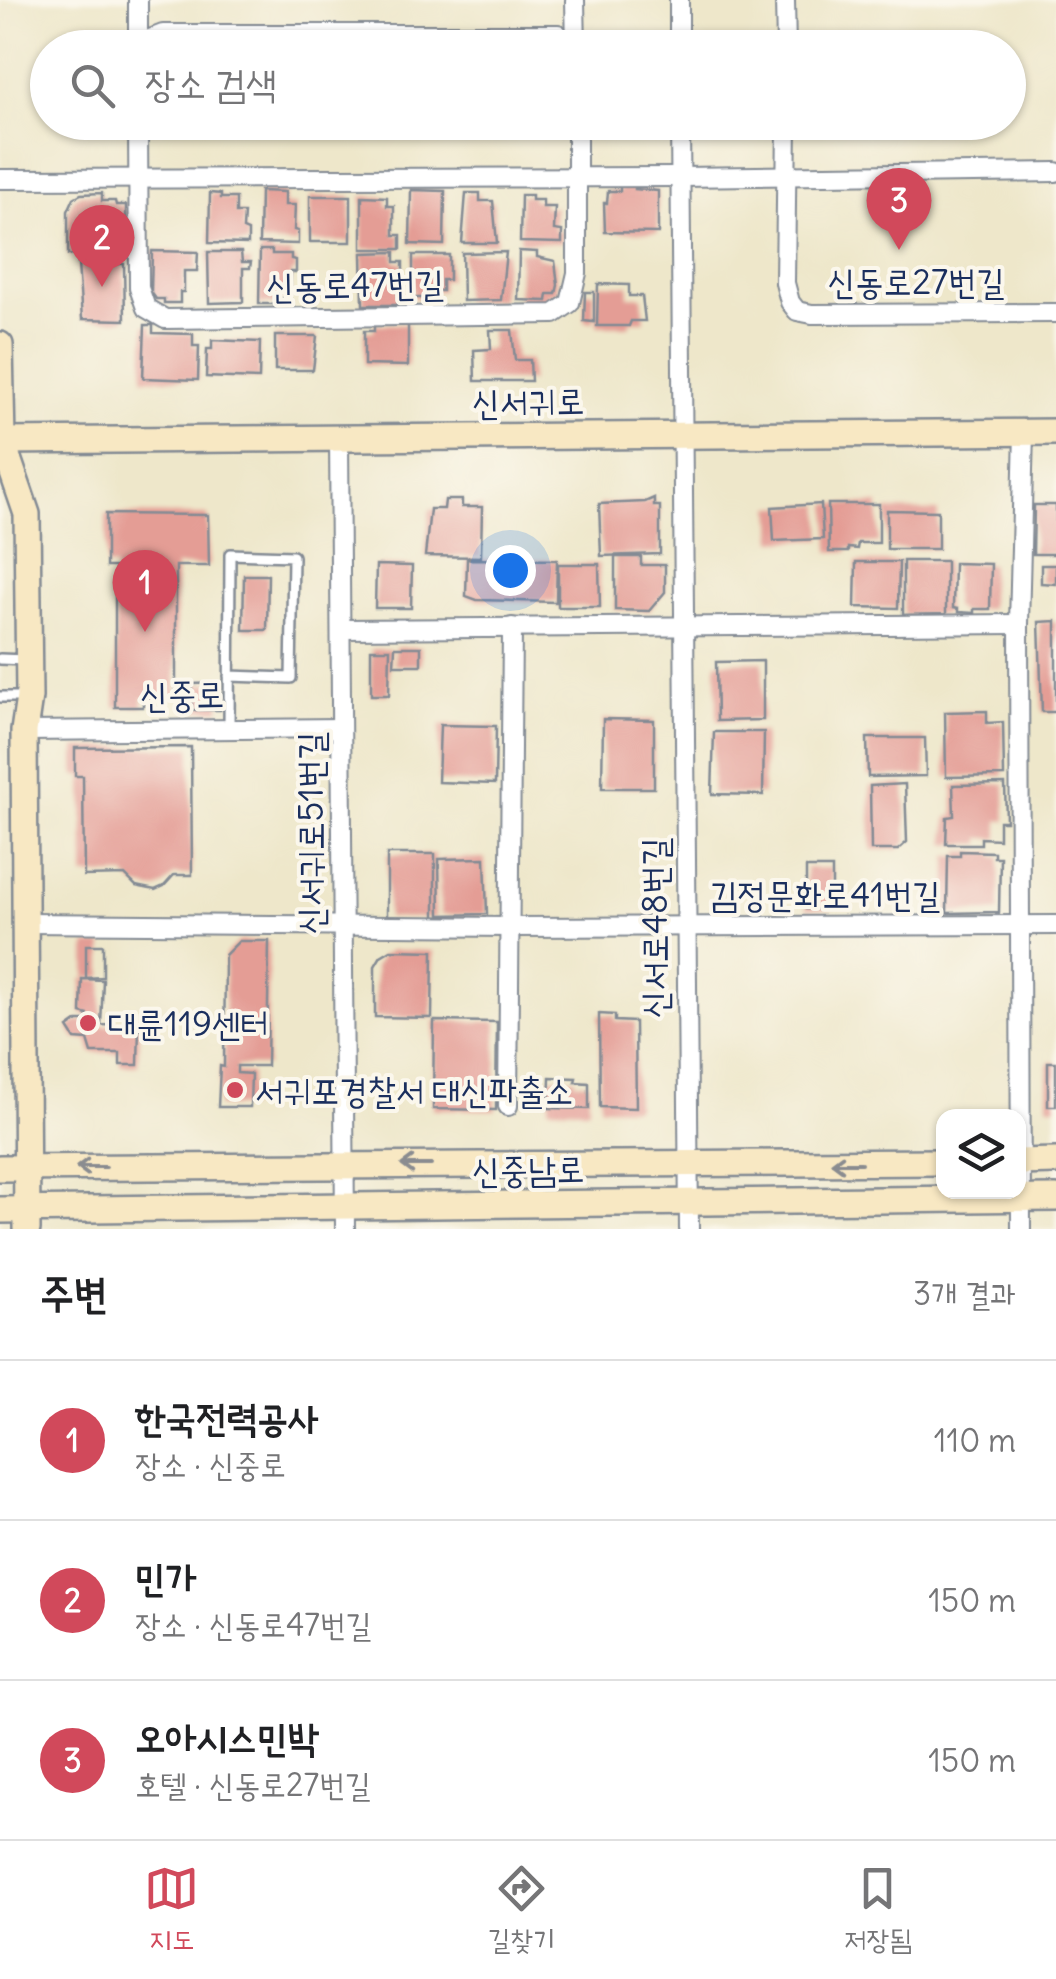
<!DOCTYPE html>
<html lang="ko">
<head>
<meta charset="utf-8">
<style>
  :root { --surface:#fff; --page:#f6f6f6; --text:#202124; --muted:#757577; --line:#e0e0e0; --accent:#d1495b }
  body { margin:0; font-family:Delius,"Poor Story",sans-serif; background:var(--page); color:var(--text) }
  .controls { position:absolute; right:30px; bottom:30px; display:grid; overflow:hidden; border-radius:20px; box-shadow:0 2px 8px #0004 }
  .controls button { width:90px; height:90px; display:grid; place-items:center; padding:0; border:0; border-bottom:2px solid var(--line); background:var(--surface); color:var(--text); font:50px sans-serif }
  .you { position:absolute; left:510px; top:570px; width:35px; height:35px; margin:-25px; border:8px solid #fff; border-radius:50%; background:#1a73e8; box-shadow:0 0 0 15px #1a73e833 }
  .badge { display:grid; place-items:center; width:65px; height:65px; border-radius:50%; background:var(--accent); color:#fff; font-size:32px; font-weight:700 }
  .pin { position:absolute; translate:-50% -82px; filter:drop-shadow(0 2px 5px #0008) }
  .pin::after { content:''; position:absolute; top:52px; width:35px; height:30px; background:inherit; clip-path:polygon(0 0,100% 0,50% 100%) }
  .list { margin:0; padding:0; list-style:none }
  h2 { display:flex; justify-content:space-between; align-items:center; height:130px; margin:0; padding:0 40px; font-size:42px }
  h2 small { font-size:32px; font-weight:400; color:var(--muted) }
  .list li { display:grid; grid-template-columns:65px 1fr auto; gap:30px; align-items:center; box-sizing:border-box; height:160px; padding:0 40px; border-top:2px solid var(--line) }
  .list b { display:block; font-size:38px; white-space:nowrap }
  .list p { margin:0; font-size:32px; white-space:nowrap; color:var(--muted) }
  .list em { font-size:32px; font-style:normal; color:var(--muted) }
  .icon { flex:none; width:55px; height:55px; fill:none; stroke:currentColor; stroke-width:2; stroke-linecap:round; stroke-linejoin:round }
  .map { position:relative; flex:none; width:1056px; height:1229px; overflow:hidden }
  .search { position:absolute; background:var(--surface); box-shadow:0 2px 8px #0004; left:30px; right:30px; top:30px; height:110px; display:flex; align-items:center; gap:25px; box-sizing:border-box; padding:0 35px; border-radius:55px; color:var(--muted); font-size:38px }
  .sheet { height:610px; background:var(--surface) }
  nav { display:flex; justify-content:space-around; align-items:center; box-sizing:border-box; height:140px; border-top:2px solid var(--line); background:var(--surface); font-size:28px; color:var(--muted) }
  nav a { display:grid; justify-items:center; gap:5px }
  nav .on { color:var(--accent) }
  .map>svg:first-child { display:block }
  .building { fill:#e49d95 }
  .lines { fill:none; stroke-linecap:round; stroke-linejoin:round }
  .lane-casing { stroke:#848b94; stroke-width:14 }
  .street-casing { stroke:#848b94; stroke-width:22 }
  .secondary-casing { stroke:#848b94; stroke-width:30 }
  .lane { stroke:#fff; stroke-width:9 }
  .street { stroke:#fff; stroke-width:18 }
  .secondary { stroke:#f8e8c3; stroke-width:25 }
  .oneway { stroke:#8a8c90 }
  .poi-dot { fill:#d1495b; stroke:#fbf7ec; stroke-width:4 }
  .labels { text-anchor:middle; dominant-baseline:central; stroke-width:8; stroke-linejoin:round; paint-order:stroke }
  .street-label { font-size:35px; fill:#1b2f5e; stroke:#fbf7ec }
  .poi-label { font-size:35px; fill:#1b2f5e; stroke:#fbf7ec; text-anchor:start }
</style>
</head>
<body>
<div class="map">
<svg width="1056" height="1229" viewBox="0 0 1056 1229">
  <rect width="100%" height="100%" fill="#fbf7ec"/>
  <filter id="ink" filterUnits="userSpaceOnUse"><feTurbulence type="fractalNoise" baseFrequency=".01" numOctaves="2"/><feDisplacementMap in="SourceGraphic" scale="20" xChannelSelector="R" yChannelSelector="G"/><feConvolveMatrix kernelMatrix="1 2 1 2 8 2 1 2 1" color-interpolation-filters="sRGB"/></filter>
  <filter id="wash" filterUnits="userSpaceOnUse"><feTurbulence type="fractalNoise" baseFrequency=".0048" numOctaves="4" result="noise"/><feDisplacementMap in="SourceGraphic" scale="40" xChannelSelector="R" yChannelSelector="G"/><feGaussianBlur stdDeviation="2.25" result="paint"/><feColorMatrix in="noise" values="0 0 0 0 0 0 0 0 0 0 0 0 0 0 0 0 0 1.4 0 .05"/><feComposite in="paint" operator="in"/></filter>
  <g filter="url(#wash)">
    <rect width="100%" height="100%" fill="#eee7ca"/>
    <g id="blocks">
      <g class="building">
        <polygon points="635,182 635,189 658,191 658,233 605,232 604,203 607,203 608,191 620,191 620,183"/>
        <polygon points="411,190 445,191 444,245 410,244"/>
        <polygon points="260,191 285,192 285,205 295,205 294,230 298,231 298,244 259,243"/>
        <polygon points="102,193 102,201 115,201 116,205 126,205 126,256 68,255 68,211 74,198 81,194"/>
        <polygon points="210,193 221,194 221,198 236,198 236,213 244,213 243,229 248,231 248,244 209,243"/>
        <polygon points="466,193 480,193 480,201 493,201 497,243 462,243"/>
        <polygon points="521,195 532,195 532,200 543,200 543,207 555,207 554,230 562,231 562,243 520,242"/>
        <rect x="310" y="196" width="41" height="46"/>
        <polygon points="362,196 387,197 387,206 394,206 394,235 401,235 401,249 362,249"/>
        <polygon points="260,250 272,250 272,254 291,254 291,259 296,260 296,272 291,272 290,298 276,298 276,304 259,304"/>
        <polygon points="152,251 198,252 197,271 184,271 184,292 180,292 180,303 164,303 164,299 156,299 151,292"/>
        <polygon points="519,251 537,252 537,257 555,261 558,285 556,294 548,294 547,301 518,300"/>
        <polygon points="208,252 241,252 242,262 251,262 250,268 243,268 243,302 209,303"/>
        <polygon points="395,252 395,262 403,262 403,279 397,279 398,305 363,305 362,253"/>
        <polygon points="506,252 501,300 463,301 462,253"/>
        <polygon points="413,255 449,255 449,280 442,280 442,291 432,291 432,298 413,298"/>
        <polygon points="78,264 124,264 125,320 82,319"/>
        <polygon points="598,284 629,285 629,296 642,296 645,321 631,321 629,326 597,326"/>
        <polygon points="585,292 594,292 594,322 584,321"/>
        <polygon points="374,324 408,324 408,366 364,365 364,331 374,331"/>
        <polygon points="145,325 153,325 153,333 193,334 193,346 199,346 198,380 143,378"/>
        <polygon points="490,330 512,330 515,360 530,360 531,381 475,381 474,350 491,349"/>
        <polygon points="275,336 317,336 313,370 275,370"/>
        <polygon points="212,340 260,342 259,379 206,377 207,349 212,349"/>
        <polygon points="654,498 654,506 660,506 660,554 601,556 599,504 645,502"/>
        <polygon points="445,500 462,500 462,507 482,507 481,557 425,556 430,509 444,509"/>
        <polygon points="821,504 823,539 774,541 772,507"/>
        <polygon points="828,504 879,504 879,543 858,543 857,549 848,548 848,552 829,552"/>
        <polygon points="1034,505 1056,505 1056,554 1033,554"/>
        <polygon points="887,510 938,511 938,549 887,549"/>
        <polygon points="106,514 208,515 209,566 176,566 176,698 143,698 143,707 115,707 115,567 106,567"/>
        <polygon points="615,557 641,557 641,565 665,565 665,592 649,611 615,610"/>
        <polygon points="467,559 557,560 556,602 477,600 466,596"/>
        <polygon points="903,561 946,561 946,614 903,615"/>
        <polygon points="856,562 899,562 898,608 855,607"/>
        <polygon points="954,563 991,564 990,609 974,609 974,613 958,612 958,609 953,608"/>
        <polygon points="558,564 599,564 600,607 558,607"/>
        <polygon points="376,565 412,566 411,608 375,608"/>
        <polygon points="1041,565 1056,565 1056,584 1041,583"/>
        <polygon points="244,575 268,575 267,630 243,630"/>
        <polygon points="1056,621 1056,712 1042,712 1039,622"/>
        <polygon points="395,647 421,647 421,665 394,665"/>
        <polygon points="371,649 390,649 389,695 371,695"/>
        <polygon points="763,661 763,720 717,721 716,662"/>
        <polygon points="220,683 220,710 192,710 192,684"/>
        <polygon points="987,711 987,723 1003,722 1004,776 946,777 945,712"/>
        <polygon points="603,719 654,720 654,788 602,788"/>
        <polygon points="440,725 496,726 495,784 438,782"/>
        <polygon points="714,732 764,732 763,795 712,794"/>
        <polygon points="867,738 925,738 926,776 868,777"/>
        <polygon points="191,747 192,875 174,875 164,886 155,890 136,886 125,875 84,876 83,776 75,776 75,748"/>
        <polygon points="905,784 907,842 898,850 871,850 870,786"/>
        <polygon points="1005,784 1006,821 999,821 999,839 981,838 981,844 946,844 947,817 954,816 953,785"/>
        <polygon points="960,851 994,852 994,857 1000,857 999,912 947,913 948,856 960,856"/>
        <rect x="387" y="854" width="48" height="64"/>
        <polygon points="485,858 487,914 440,915 439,859"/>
        <rect x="806" y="868" width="26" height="41"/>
        <polygon points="239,941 269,941 267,1066 237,1066 237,1073 251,1074 250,1107 218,1107 220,1066 224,1067 225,955"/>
        <polygon points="86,945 103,945 103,977 86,978"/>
        <polygon points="391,950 433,951 432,1018 375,1017 375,966 381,956"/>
        <polygon points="82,979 103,980 101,1025 139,1026 138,1065 120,1065 120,1053 92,1053 88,1040 75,1039 68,1028 78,1021 87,1021 88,1015 81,1013"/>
        <polygon points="599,1014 615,1015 615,1021 635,1022 636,1108 600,1107"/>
        <polygon points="434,1021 497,1022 496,1110 433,1109"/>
        <rect x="1048" y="1062" width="8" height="44"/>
        <polygon points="550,1077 576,1078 575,1082 589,1083 589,1109 549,1108"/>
      </g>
    </g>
  </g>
  <g filter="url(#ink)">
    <use href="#blocks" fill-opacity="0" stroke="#848b94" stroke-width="2.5"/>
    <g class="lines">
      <defs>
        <g id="lane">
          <polyline points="0,659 26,660"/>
          <polyline points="0,697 27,697"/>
          <polyline points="229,729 230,554 293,556 291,678 229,676"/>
        </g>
        <g id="street">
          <polyline points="138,0 138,48"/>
          <polyline points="575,0 576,48"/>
          <polyline points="679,0 679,48"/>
          <polyline points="785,0 786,48"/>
          <polyline points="140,48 145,41 163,34 558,34 570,48"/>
          <polyline points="138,122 139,288 146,308 165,319 554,314 570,303 577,273 577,122"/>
          <polyline points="680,122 689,1229"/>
          <polyline points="787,122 785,283 790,302 797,311 812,314 1056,313"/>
          <polyline points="0,179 681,177 1056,172"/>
          <polyline points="339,437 345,1229"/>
          <polyline points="341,629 1019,624"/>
          <polyline points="24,731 341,728"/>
          <polyline points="25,923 510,927 1056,925"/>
          <polyline points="508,1106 512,627"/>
          <polyline points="1021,1229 1019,624 1024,432"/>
        </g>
        <g id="secondary">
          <polyline points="0,345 2,441 27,514 29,697 24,731 27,1229"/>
          <polyline points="0,441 1056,432"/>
          <polyline points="1018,1162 1056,1161"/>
          <polyline points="0,1168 944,1162"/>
          <polyline points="0,1210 1056,1198"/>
        </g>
      </defs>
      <use href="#lane" class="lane-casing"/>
      <use href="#street" class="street-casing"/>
      <use href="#secondary" class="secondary-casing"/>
      <use href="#lane" class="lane"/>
      <use href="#street" class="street"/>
      <use href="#secondary" class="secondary"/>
    </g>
    <defs><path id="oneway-shaft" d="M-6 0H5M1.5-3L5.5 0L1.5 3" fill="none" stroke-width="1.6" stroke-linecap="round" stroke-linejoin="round" transform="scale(2.5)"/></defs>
    <g class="oneway">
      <use href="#oneway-shaft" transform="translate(846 1163) rotate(180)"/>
      <use href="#oneway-shaft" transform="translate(416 1165) rotate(180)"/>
      <use href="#oneway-shaft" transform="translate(91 1167) rotate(180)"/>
    </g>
  </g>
  <g class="poi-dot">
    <circle cx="88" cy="1023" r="10"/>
    <circle cx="235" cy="1090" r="10"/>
  </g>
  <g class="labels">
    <g class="street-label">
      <text x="916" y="281">신동로27번길</text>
      <text transform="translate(355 284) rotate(-1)">신동로47번길</text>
      <text transform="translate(528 401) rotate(-1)">신서귀로</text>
      <text transform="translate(182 694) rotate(-1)">신중로</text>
      <text transform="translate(310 833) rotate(-90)">신서귀로51번길</text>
      <text x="825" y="894">김정문화로41번길</text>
      <text transform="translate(654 928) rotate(-90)">신서로48번길</text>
      <text transform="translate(528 1169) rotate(-1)">신중남로</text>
    </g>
    <g class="poi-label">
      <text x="108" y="1023">대륜119센터</text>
      <text x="255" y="1090">서귀포경찰서 대신파출소</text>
    </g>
  </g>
</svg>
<div class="controls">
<button><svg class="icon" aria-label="layers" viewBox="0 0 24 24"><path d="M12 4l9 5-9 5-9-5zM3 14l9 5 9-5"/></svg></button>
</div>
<div class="you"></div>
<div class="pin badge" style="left:145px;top:632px">1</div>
<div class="pin badge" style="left:102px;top:287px">2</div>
<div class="pin badge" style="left:899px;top:250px">3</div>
<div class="search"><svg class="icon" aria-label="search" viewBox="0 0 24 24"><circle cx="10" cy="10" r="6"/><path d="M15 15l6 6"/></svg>장소 검색</div>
</div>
<section class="sheet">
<h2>주변<small>3개 결과</small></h2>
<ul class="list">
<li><span class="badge">1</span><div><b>한국전력공사</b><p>장소 · 신중로</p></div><em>110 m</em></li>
<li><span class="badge">2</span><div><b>민가</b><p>장소 · 신동로47번길</p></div><em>150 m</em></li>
<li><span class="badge">3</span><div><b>오아시스민박</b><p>호텔 · 신동로27번길</p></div><em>150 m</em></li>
</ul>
</section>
<nav>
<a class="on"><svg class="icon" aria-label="map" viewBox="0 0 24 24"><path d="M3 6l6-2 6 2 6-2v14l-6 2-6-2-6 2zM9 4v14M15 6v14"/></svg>지도</a>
<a><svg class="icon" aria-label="directions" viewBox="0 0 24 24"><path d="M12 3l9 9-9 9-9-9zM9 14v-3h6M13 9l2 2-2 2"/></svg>길찾기</a>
<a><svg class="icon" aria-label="saved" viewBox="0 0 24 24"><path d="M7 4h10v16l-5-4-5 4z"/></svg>저장됨</a>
</nav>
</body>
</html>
